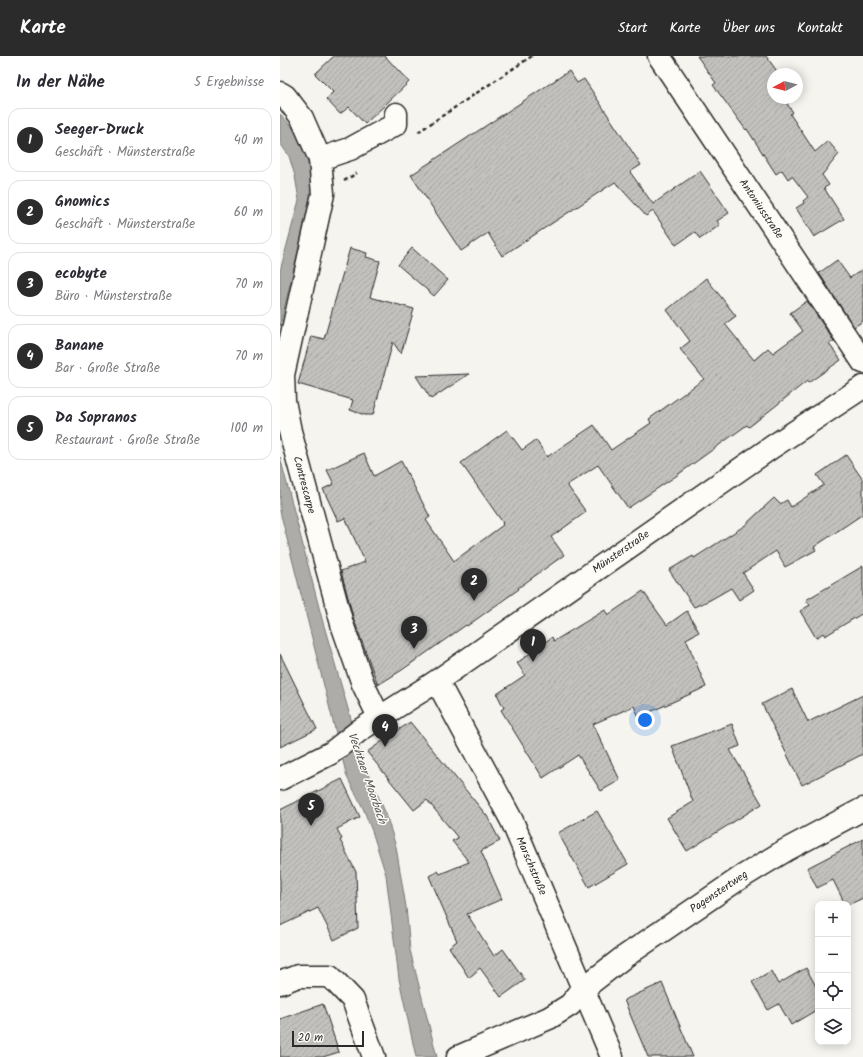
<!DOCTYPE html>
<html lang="de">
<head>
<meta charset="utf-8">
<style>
  :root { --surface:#fff; --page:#f7f7f7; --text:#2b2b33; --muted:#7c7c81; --line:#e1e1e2; --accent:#2b2b2b }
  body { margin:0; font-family:Kalam,sans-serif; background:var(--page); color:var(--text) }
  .controls { position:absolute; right:12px; bottom:12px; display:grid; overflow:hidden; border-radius:8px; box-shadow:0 2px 10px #0003 }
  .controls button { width:36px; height:36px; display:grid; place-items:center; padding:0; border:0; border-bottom:1px solid var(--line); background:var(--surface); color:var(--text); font:20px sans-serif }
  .compass { position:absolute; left:487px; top:12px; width:36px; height:36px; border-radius:50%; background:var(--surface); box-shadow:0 2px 10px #0003; rotate:263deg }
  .scale { position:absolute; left:12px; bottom:10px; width:72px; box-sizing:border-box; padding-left:4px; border:2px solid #2b2b2b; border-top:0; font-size:11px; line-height:14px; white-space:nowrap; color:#2b2b2b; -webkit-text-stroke:3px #fdfcf7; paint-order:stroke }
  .you { position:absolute; left:365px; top:664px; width:14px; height:14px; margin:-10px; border:3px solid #fff; border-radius:50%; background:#1a73e8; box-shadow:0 0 0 6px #1a73e833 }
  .badge { display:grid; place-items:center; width:26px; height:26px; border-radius:50%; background:var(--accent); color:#fff; font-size:13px; font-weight:700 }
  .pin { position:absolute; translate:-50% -33px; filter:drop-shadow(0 1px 2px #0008) }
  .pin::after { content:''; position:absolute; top:21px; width:14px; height:12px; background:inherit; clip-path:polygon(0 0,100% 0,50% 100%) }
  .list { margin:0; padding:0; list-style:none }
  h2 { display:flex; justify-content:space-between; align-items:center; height:52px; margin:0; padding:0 16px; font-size:17px }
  h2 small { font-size:13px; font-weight:400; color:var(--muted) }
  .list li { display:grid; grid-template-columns:26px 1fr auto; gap:12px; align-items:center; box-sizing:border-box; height:64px; margin:0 8px 8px; padding:0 8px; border:1px solid var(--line); border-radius:12px }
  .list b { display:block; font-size:15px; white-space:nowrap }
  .list p { margin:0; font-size:13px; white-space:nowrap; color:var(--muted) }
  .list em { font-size:13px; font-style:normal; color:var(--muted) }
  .icon { flex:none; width:22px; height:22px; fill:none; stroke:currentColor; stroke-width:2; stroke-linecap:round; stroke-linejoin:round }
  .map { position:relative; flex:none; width:583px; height:1001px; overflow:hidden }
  header { display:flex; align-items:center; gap:24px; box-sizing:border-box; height:56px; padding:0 20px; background:var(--accent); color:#fff }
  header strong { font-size:19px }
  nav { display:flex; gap:22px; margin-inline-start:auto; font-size:14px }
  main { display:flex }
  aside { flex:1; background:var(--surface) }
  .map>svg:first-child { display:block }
  .water { fill:#adaca9; stroke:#797877 }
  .building { fill:url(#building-hatch); stroke:#2b2b2b }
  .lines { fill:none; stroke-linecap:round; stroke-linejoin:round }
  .minor-casing { stroke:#2b2b2b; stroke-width:25 }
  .path { stroke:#2b2b2b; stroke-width:2.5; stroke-dasharray:4 3; stroke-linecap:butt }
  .minor { stroke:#fdfcf7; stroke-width:22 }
  .labels { text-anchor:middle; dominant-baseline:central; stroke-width:3; stroke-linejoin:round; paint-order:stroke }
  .street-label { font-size:11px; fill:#2b2b2b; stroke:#fdfcf7 }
  .water-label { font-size:12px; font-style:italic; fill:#585857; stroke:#fdfcf7 }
</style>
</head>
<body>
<header>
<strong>Karte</strong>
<nav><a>Start</a><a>Karte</a><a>Über uns</a><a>Kontakt</a></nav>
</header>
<main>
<aside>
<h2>In der Nähe<small>5 Ergebnisse</small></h2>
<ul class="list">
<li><span class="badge">1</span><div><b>Seeger-Druck</b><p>Geschäft · Münsterstraße</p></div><em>40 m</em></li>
<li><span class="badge">2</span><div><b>Gnomics</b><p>Geschäft · Münsterstraße</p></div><em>60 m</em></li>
<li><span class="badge">3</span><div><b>ecobyte</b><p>Büro · Münsterstraße</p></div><em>70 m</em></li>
<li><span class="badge">4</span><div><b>Banane</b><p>Bar · Große Straße</p></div><em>70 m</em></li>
<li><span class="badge">5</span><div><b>Da Sopranos</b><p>Restaurant · Große Straße</p></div><em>100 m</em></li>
</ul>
</aside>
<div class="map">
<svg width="583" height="1001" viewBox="0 0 583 1001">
  <defs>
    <pattern id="building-hatch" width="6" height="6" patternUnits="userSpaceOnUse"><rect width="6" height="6" fill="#c2c1be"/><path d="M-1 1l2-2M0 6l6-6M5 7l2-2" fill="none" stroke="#a7a6a3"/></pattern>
  </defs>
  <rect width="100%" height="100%" fill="#f5f4ef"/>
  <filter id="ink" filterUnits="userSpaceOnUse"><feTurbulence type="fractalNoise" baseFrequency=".025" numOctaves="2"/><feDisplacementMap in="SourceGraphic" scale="8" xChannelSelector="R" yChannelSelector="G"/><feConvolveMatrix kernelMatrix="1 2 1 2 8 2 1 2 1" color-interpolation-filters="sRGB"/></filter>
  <g filter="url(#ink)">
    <g class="water">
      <polygon points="0,58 13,72 23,90 31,119 30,142 19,191 0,270 0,215 19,144 15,120 9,100 0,87"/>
      <polygon points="0,401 42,563 84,708 106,758 116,791 126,851 130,894 157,1001 136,1001 119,923 106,819 92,775 83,752 67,721 0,455"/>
    </g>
    <g class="building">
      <polygon points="54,0 105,0 129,26 85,68 69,51 60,58 46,43 53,36 35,18"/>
      <polygon points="417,0 486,0 499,18 493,18 493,42 515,42 507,48 513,56 510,58 535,96 548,85 559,98 542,119 549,129 544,132 564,163 534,181 516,152 524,147 523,145 528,141 512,120 508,123 502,114 496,118 467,73 466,74 433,29 436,27"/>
      <polygon points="289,15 297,27 304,23 361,109 350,116 373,148 420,115 449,157 437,165 440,169 420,183 415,176 396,189 373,155 366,160 335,126 222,200 208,177 181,195 131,119"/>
      <polygon points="70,192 87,197 86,201 100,205 90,241 134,253 121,298 113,286 93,359 85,359 70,354 73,344 18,328 31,280 44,283"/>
      <polygon points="132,192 168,224 154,240 118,209"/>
      <polygon points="557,204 570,222 583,213 583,265 574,271 539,217"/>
      <polygon points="426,222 456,260 445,268 474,304 488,292 493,297 523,275 510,257 527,245 554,285 549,288 561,304 528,327 527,325 469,371 467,369 396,420 348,452 318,409 287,429 306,456 271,481 284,499 238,532 239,533 187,570 186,569 122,614 98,629 74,564 61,515 85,506 65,462 58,465 43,433 54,428 47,414 84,397 94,420 121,405 150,461 146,464 174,505 223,469 222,467 223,467 181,407 227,374 242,394 256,384 267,401 314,369 331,394 371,367 369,363 424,323 400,293 410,285 387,254"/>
      <polygon points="189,318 151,343 136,320"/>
      <polygon points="566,399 583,424 583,458 534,491 536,494 505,511 496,495 463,517 474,534 459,544 451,532 430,544 414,551 389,514 413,500 414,502 464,470 494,442 500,448 507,444 511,451 544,429 537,419"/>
      <polygon points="583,510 583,557 545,580 543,577 536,582 520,555 530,549 526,544"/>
      <polygon points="363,535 387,569 407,555 419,576 406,583 426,631 359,661 354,650 313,668 340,724 321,735 298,699 263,722 221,654 224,652 217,638 245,619 237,607 272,581 274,585 325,554 328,559"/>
      <polygon points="0,598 37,673 0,691"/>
      <polygon points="512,633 528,666 583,639 583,698 522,729 482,648"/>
      <polygon points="130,666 207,760 220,785 201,795 222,843 187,858 214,900 223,893 245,924 221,941 200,912 189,922 169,891 177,885 149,820 158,815 160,818 189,806 172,785 178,782 147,744 134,754 87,696"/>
      <polygon points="452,668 460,690 450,694 482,748 407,795 387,762 413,746 392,690"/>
      <polygon points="62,723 80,761 57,773 62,783 60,784 76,816 78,872 54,884 38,852 0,870 0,754"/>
      <polygon points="317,755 348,808 309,831 278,777"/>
      <polygon points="583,783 583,842 568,849 568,848 565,848 553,824 537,832 527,812"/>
      <polygon points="526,912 538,934 538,953 511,969 499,948 488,954 472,926 491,915 498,928"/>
      <polygon points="382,927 413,1001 368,1001 344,944"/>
      <polygon points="43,948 59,996 43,1001 0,1001 0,963"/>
    </g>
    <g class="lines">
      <defs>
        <g id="minor">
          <polyline points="379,0 583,306"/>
          <polyline points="0,37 5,40 22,62 40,103 43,138 3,319 4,345 10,375 62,568 83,628 99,661"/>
          <polyline points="40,103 70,93 116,68 116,58"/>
          <polyline points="157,625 232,765 332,1001"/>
          <polyline points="0,723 51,697 80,674 157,625 492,391 583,331"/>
          <polyline points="0,927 18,920 50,920 73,944 94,1001"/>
          <polyline points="178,1001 269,962 290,949 304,932 344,901 460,822 506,794 583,753"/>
        </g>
      </defs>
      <use href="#minor" class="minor-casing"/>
      <g class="path">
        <polyline points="138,76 252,0"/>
        <polyline points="64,125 77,117"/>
      </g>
      <use href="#minor" class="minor"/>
    </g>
  </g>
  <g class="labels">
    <g class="street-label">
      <text transform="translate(481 153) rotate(56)">Antoniusstraße</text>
      <text transform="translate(24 429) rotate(75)">Contrescarpe</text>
      <text transform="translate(341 496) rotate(-35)">Münsterstraße</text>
      <text transform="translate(251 810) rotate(67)">Marschstraße</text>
      <text transform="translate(439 836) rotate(-34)">Pagenstertweg</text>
    </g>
    <g class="water-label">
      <text transform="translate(87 722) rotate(71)">Vechtaer Moorbach</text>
    </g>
  </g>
</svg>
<div class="controls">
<button>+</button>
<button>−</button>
<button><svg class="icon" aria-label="locate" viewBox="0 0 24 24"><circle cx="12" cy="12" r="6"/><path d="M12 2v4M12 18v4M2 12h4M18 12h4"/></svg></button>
<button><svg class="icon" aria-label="layers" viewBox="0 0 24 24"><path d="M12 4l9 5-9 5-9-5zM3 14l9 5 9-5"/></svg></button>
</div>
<svg class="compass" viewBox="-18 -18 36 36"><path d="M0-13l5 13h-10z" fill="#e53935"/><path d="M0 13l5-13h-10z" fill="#7c7c81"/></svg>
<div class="scale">20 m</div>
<div class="you"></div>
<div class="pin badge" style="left:253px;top:606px">1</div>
<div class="pin badge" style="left:194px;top:545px">2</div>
<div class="pin badge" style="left:134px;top:593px">3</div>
<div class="pin badge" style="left:105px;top:691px">4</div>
<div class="pin badge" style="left:31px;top:770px">5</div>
</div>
</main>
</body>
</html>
